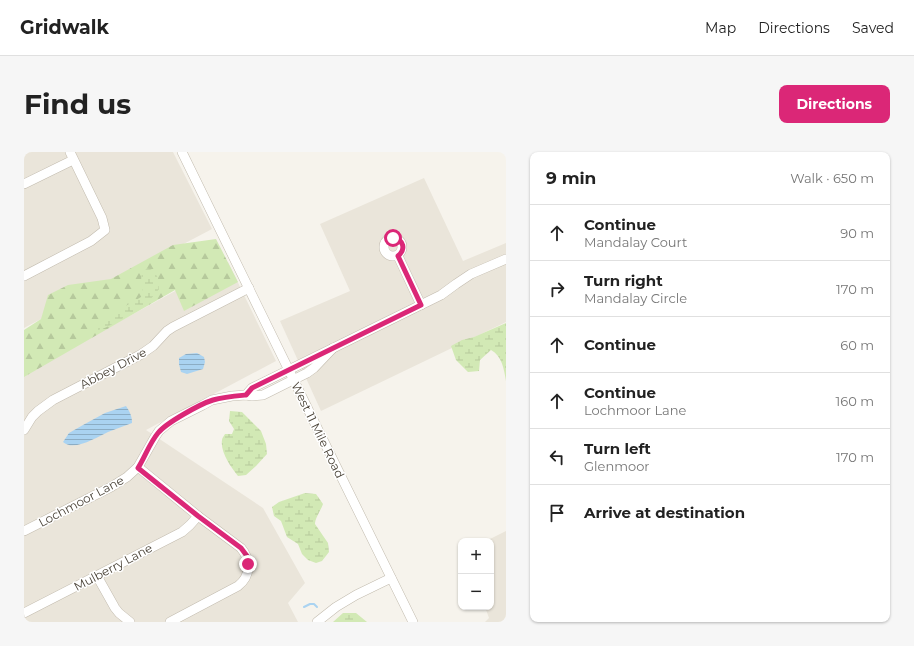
<!DOCTYPE html>
<html lang="en">
<head>
<meta charset="utf-8">
<style>
  :root { --surface:#fff; --page:#f6f6f6; --text:#222; --muted:#767676; --line:#e0e0e0; --accent:#db2777 }
  body { margin:0; font-family:Montserrat,sans-serif; background:var(--page); color:var(--text) }
  .controls { position:absolute; right:12px; bottom:12px; display:grid; overflow:hidden; border-radius:8px; box-shadow:0 1px 3px #0004 }
  .controls button { width:36px; height:36px; display:grid; place-items:center; padding:0; border:0; border-bottom:1px solid var(--line); background:var(--surface); color:var(--text); font:20px sans-serif }
  .stop { position:absolute; width:12px; height:12px; margin:-9px; border:3px solid #db2777; border-radius:50%; background:#fff }
  .stop.end { background:#db2777; border-color:#fff; box-shadow:0 1px 4px #0008 }
  .list { margin:0; padding:0; list-style:none }
  h2 { display:flex; justify-content:space-between; align-items:center; height:52px; margin:0; padding:0 16px; font-size:17px }
  h2 small { font-size:13px; font-weight:400; color:var(--muted) }
  .list li { display:grid; grid-template-columns:26px 1fr auto; gap:12px; align-items:center; box-sizing:border-box; height:56px; padding:0 16px; border-top:1px solid var(--line) }
  .list b { display:block; font-size:15px; white-space:nowrap }
  .list p { margin:0; font-size:13px; white-space:nowrap; color:var(--muted) }
  .list em { font-size:13px; font-style:normal; color:var(--muted) }
  .icon { flex:none; width:22px; height:22px; fill:none; stroke:currentColor; stroke-width:2; stroke-linecap:round; stroke-linejoin:round }
  .map { position:relative; flex:none; width:482px; height:470px; overflow:hidden; border-radius:8px }
  header { display:flex; align-items:center; gap:24px; box-sizing:border-box; height:56px; padding:0 20px; background:var(--surface); border-bottom:1px solid var(--line) }
  header strong { font-size:19px }
  nav { display:flex; gap:22px; margin-inline-start:auto; font-size:14px }
  .intro { display:flex; align-items:center; justify-content:space-between; box-sizing:border-box; height:96px; padding:0 24px }
  h1 { margin:0; font-size:28px }
  .button { padding:10px 18px; border-radius:8px; background:var(--accent); color:#fff; font-size:14px; font-weight:700 }
  main { display:flex; gap:24px; padding:0 24px }
  aside { flex:1; background:var(--surface); border-radius:8px; box-shadow:0 1px 3px #0004 }
  .map>svg:first-child { display:block }
  .residential { fill:#eae5da }
  .forest { fill:url(#forest-firs) }
  .wetland { fill:url(#wetland-marsh) }
  .water { fill:url(#water-rules) }
  .lines { fill:none; stroke-linecap:round; stroke-linejoin:round }
  .stream { stroke:#aad3f1; stroke-width:2 }
  .minor-casing { stroke:#c2bbae; stroke-width:10 }
  .minor { stroke:#fff; stroke-width:9 }
  .route { stroke:#db2777; stroke-width:5 }
  .labels { text-anchor:middle; dominant-baseline:central; stroke-width:3; stroke-linejoin:round; paint-order:stroke }
  .street-label { font-size:12px; fill:#4b4439; stroke:#fff }
</style>
</head>
<body>
<header>
<strong>Gridwalk</strong>
<nav><a>Map</a><a>Directions</a><a>Saved</a></nav>
</header>
<div class="intro"><h1>Find us</h1><a class="button">Directions</a></div>
<main>
<div class="map">
<svg width="482" height="470" viewBox="0 0 482 470">
  <defs>
    <pattern id="forest-firs" width="22" height="20" patternUnits="userSpaceOnUse"><rect width="22" height="20" fill="#d2e9b5"/><path d="M5 1l3.5 6h-7zM16 11l3.5 6h-7z" fill="#b6c99c"/></pattern>
    <pattern id="wetland-marsh" width="20" height="14" patternUnits="userSpaceOnUse"><rect width="20" height="14" fill="#d2e9b5"/><path d="M1 5h8M5 5V1M11 12h8M15 12V8" fill="none" stroke="#b6c99c"/></pattern>
    <pattern id="water-rules" width="6" height="5" patternUnits="userSpaceOnUse"><rect width="6" height="5" fill="#aad3f1"/><path d="M0 2.5h6" fill="none" stroke="#8cadc4"/></pattern>
  </defs>
  <rect width="100%" height="100%" fill="#f6f3ec"/>
  <g class="residential">
    <polygon points="0,0 149,0 188,77 0,176"/>
    <polygon points="400,26 439,109 482,91 482,170 297,259 256,169 326,139 296,72"/>
    <polygon points="204,110 252,209 122,278 239,356 281,431 264,451 274,470 0,470 0,222"/>
    <polygon points="482,379 482,470 461,470 465,466 461,455 467,455 467,389 462,389"/>
  </g>
  <polygon class="forest" points="192,87 214,130 160,159 151,138 0,225 0,178 17,167 24,143 44,133 87,127 149,93"/>
  <g class="wetland">
    <path d="M 124,116 L 130,119 L 134,126 L 135,137 C 125,152 110,160 94,169 C 88,172 81,177 74,178 L 73,177 L 73,172 L 81,166 L 117,145 L 119,140 L 117,128 L 118,120 Z"/>
    <path d="M 482,171 L 482,229 C 480,217 478,204 467,198 L 456,208 L 455,219 L 444,220 L 432,208 L 427,194 L 438,188 L 450,185 Z"/>
    <path d="M 206,259 L 218,260 L 237,279 L 242,292 L 243,302 L 232,314 L 222,323 L 214,324 C 207,315 196,300 198,288 C 198,286 200,284 201,282 L 208,282 L 210,277 L 205,269 Z"/>
    <path d="M 281,341 L 292,342 L 299,352 C 297,358 291,366 291,372 L 304,391 L 305,400 L 298,409 L 292,411 L 284,408 L 278,402 L 274,392 L 263,385 L 257,369 L 250,364 L 248,355 L 255,350 Z"/>
    <polygon points="319,461 332,461 343,470 309,470"/>
  </g>
  <g class="water">
    <polygon points="173,201 180,205 181,210 179,217 163,222 157,220 155,212 155,206 162,202"/>
    <path d="M 102,254 C 106,260 108,264 108,271 C 100,274 92,277 84,280 C 73,285 50,300 39,290 L 45,281 L 59,273 L 81,261 Z"/>
  </g>
  <g class="lines">
    <polyline class="stream" points="280,455 286,452 290,452 293,455"/>
    <defs>
      <g id="minor">
        <path d="M 158,0 C 235,156 311,314 389,470"/>
        <polyline points="0,32 49,8"/>
        <circle cx="369" cy="95" r="9"/>
        <polyline points="374,104 397,153"/>
        <polyline points="0,124 67,89 81,78 78,66 46,0"/>
        <polyline points="222,243 228,236 417,143 432,132 447,122 482,107"/>
        <polyline points="0,278 8,265 14,259 29,248 116,203 129,194 143,179 149,175 225,136"/>
        <path d="M 114,315 L 174,364 L 217,396 C 227,408 227,424 214,434 L 146,470"/>
        <polyline points="0,379 87,335 103,325 114,315 131,285 135,279 147,269 179,253 188,248 208,244 222,243 228,244 239,243 283,221 290,216 309,196"/>
        <polyline points="73,424 91,456 95,461 106,470"/>
        <polyline points="0,461 158,380 166,373 174,364"/>
        <polyline points="293,470 312,455 332,443 367,426"/>
      </g>
    </defs>
    <use href="#minor" class="minor-casing"/>
    <use href="#minor" class="minor"/>
  </g>
  <g class="lines">
    <path class="route" d="M 224,412 L 223,404 L 217,396 L 174,364 L 114,316 C 121,305 125,292 134,281 C 142,271 176,252 189,248 C 199,245 211,244 222,243 L 228,236 L 397,153 L 374,104 C 382,97 380,88 369,86"/>
  </g>
  <g class="labels">
    <g class="street-label">
      <text transform="translate(89 216) rotate(-28)">Abbey Drive</text>
      <text transform="translate(294 278) rotate(64)">West 11 Mile Road</text>
      <text transform="translate(57 349) rotate(-28)">Lochmoor Lane</text>
      <text transform="translate(89 415) rotate(-28)">Mulberry Lane</text>
    </g>
  </g>
</svg>
<div class="controls">
<button>+</button>
<button>−</button>
</div>
<div class="stop" style="left:369px;top:86px"></div>
<div class="stop end" style="left:224px;top:412px"></div>
</div>
<aside>
<h2>9 min<small>Walk · 650 m</small></h2>
<ul class="list">
<li><svg class="icon" aria-label="ahead" viewBox="0 0 24 24"><path d="M12 20V5M6 11l6-6 6 6"/></svg><div><b>Continue</b><p>Mandalay Court</p></div><em>90 m</em></li>
<li><svg class="icon" aria-label="right" viewBox="0 0 24 24"><path d="M7 20v-9h11M14 6l5 5-5 5"/></svg><div><b>Turn right</b><p>Mandalay Circle</p></div><em>170 m</em></li>
<li><svg class="icon" aria-label="ahead" viewBox="0 0 24 24"><path d="M12 20V5M6 11l6-6 6 6"/></svg><div><b>Continue</b></div><em>60 m</em></li>
<li><svg class="icon" aria-label="ahead" viewBox="0 0 24 24"><path d="M12 20V5M6 11l6-6 6 6"/></svg><div><b>Continue</b><p>Lochmoor Lane</p></div><em>160 m</em></li>
<li><svg class="icon" aria-label="left" viewBox="0 0 24 24"><path d="M17 20v-9H6M10 6l-5 5 5 5"/></svg><div><b>Turn left</b><p>Glenmoor</p></div><em>170 m</em></li>
<li><svg class="icon" aria-label="arrive" viewBox="0 0 24 24"><path d="M6 21V4h12l-3 4 3 4H6"/></svg><div><b>Arrive at destination</b></div></li>
</ul>
</aside>
</main>
</body>
</html>
